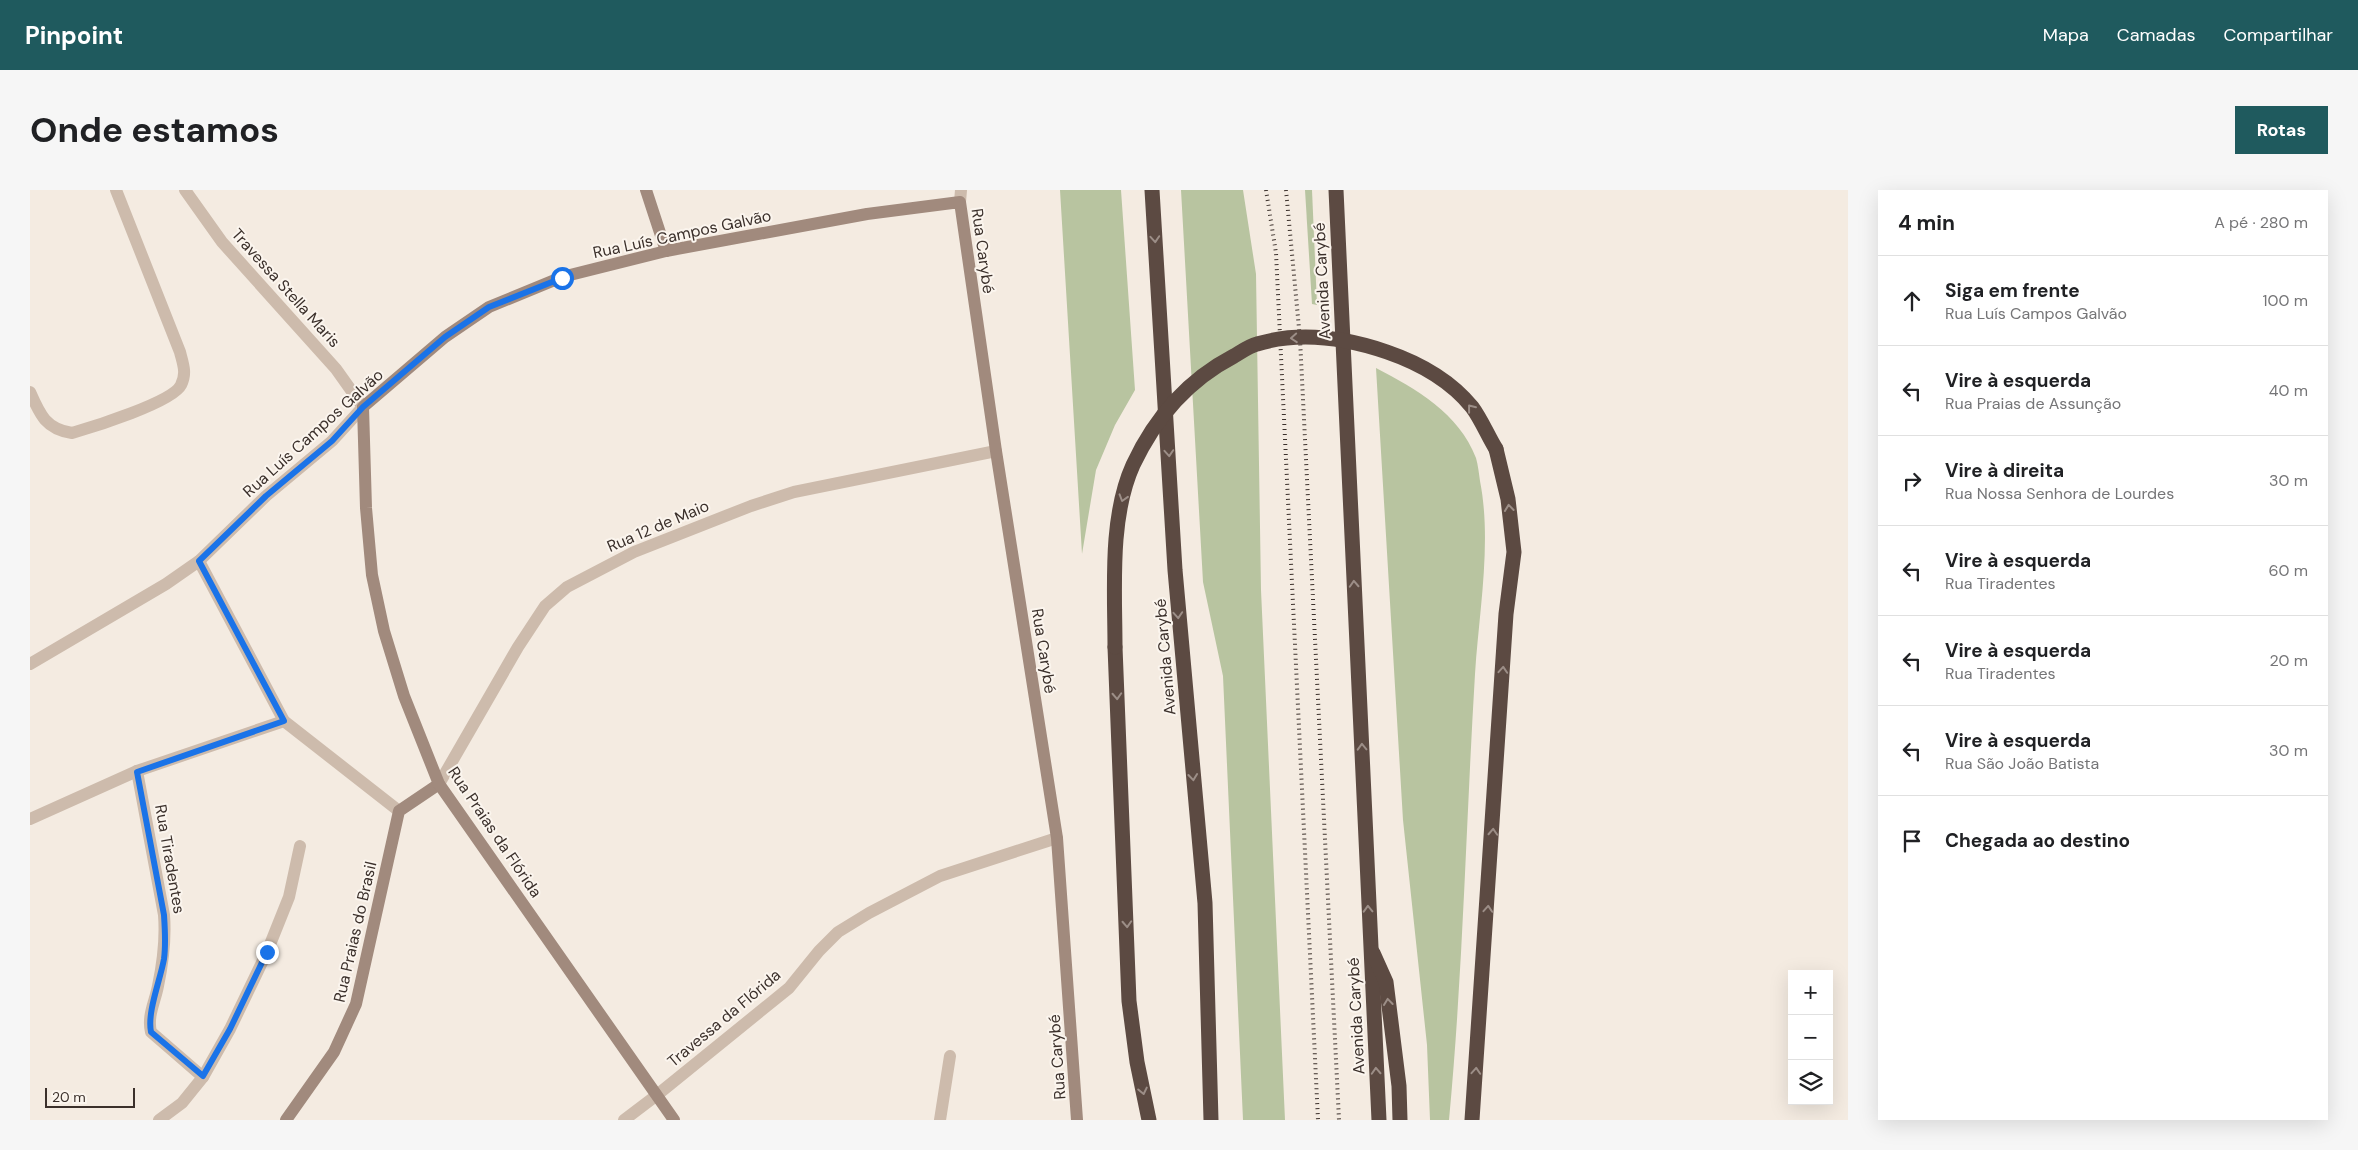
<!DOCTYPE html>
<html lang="pt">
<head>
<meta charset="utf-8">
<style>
  :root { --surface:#fff; --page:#f6f6f6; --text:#202124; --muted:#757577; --line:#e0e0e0; --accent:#1f5a5e }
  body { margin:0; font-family:"DM Sans",sans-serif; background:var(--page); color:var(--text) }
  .controls { position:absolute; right:15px; bottom:15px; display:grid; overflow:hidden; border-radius:0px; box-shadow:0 5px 20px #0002 }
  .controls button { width:45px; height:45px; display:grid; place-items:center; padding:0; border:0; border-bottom:1px solid var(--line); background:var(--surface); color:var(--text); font:25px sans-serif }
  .scale { position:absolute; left:15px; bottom:12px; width:90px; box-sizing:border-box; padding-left:5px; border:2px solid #3b302b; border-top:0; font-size:14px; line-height:18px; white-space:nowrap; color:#3b302b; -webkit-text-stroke:4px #fbf5ee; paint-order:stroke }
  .stop { position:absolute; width:15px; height:15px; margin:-11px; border:4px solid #1a73e8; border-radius:50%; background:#fff }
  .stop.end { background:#1a73e8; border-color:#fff; box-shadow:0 1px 5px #0008 }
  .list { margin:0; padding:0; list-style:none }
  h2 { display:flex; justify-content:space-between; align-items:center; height:65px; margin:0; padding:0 20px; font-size:21px }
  h2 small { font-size:16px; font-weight:400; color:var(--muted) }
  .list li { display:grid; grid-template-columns:32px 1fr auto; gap:15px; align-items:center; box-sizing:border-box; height:90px; padding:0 20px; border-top:1px solid var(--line) }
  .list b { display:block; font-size:19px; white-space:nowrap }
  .list p { margin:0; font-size:16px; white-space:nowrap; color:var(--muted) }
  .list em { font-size:16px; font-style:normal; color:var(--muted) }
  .icon { flex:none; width:28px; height:28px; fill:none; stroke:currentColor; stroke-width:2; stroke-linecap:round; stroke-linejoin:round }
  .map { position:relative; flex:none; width:1818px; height:930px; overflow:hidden; border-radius:0px }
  header { display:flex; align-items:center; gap:30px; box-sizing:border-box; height:70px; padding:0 25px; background:var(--accent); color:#fff }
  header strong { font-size:24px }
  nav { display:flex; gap:28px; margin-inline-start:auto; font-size:18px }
  .intro { display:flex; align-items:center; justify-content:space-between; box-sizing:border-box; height:120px; padding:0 30px }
  h1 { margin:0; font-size:35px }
  .button { padding:12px 22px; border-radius:0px; background:var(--accent); color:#fff; font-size:18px; font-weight:700 }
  main { display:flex; gap:30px; padding:0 30px }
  aside { flex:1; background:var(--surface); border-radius:0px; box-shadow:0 5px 20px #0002 }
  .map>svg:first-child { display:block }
  .green { fill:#b8c4a0 }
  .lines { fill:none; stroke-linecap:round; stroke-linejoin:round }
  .lane { stroke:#cdbbac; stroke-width:12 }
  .street { stroke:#cdbbac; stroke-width:12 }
  .secondary { stroke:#a18a7d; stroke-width:12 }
  .highway { stroke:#5c4a42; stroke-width:15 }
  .rail { stroke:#3b302b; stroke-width:4; stroke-dasharray:1 4; stroke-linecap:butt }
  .highway-bridge { stroke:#5c4a42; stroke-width:15 }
  .oneway { stroke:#9c8e87 }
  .route { stroke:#1a73e8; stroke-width:6 }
  .labels { text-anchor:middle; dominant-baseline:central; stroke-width:4; stroke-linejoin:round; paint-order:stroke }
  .street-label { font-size:16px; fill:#3b302b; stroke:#fbf5ee }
</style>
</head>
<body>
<header>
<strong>Pinpoint</strong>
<nav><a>Mapa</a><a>Camadas</a><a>Compartilhar</a></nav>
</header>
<div class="intro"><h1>Onde estamos</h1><a class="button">Rotas</a></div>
<main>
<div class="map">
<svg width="1818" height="930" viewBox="0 0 1818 930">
  <rect width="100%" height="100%" fill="#f4ebe1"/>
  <g class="green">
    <polygon points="1030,0 1091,0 1105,200 1085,235 1066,280 1052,364"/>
    <polygon points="1151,0 1213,0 1226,84 1231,400 1255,930 1213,930 1193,486 1173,392"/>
    <polygon points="1275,0 1282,0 1287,115 1282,114"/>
    <path d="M 1346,178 C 1386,199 1429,223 1446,268 C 1448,275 1449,284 1450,291 C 1462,352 1449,422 1445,484 C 1436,633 1433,782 1419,930 L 1400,930 L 1397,855 L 1373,630 Z"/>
  </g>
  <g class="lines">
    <polyline class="lane" points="910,930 920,866"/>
    <g class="street">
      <polyline points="930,12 931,0"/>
      <path d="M 0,202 C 10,225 16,239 42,243 C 63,237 143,212 151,195 C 157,183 153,174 150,162 L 86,0"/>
      <polyline points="169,371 254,531 369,621"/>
      <polyline points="0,474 136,394 169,371 236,306 302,251 333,217 306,179 192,52 155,0"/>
      <path d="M 107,581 L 134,725 C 136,750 133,772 128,796 C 125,812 117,826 121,842 L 173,887"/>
      <polyline points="409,594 488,457 515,416 537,397 604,362 721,316 764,302 966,261"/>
      <polyline points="0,629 107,581 254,531"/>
      <polyline points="129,930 152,913 173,887 200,839 237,762 259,707 270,656"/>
      <polyline points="594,930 627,905 759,798 789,761 808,742 839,723 910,686 1027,648"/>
    </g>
    <g class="secondary">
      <polyline points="616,0 636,61"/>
      <polyline points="256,930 304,862 326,814 369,621 409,594"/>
      <polyline points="644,930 409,594 374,506 354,441 342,385 336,318 333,217 415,147 459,117 532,87 636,61 837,24 930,12 966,261 1027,648 1047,930"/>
    </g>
    <g class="highway">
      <polyline points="1122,0 1145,380 1175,713 1181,930"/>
      <polyline points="1306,0 1349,930"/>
      <polyline points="1085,457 1099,811 1107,872 1119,930"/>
      <polyline points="1343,763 1356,792 1369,896 1370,930"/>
      <polyline points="1442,930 1476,424 1484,362 1478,309 1466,259"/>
    </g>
    <g class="rail">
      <polyline points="1236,0 1246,63 1288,930"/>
      <polyline points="1256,0 1270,149 1309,930"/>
    </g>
    <path class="highway-bridge" d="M 1085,457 C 1085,400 1079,328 1103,275 C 1125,228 1158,190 1204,166 C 1211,162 1219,156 1227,154 C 1270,141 1316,148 1357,162 C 1389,173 1420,190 1442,217 C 1451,229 1458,246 1466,259"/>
  </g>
  <defs><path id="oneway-chevron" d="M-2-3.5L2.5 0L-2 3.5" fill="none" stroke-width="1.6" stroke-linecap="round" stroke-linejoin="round" transform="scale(1.25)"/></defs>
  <g class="oneway">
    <use href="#oneway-chevron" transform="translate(1125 49) rotate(86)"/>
    <use href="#oneway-chevron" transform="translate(1264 148) rotate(176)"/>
    <use href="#oneway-chevron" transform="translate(1441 218) rotate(-128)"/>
    <use href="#oneway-chevron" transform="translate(1139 263) rotate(86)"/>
    <use href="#oneway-chevron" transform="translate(1093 308) rotate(107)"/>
    <use href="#oneway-chevron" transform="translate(1479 318) rotate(-96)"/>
    <use href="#oneway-chevron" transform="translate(1324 394) rotate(-93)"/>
    <use href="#oneway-chevron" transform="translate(1148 425) rotate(86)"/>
    <use href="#oneway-chevron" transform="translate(1473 480) rotate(-86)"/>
    <use href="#oneway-chevron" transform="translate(1087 506) rotate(87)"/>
    <use href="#oneway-chevron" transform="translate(1332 557) rotate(-92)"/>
    <use href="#oneway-chevron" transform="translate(1163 587) rotate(84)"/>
    <use href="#oneway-chevron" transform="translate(1463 642) rotate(-87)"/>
    <use href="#oneway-chevron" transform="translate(1338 719) rotate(-92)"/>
    <use href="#oneway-chevron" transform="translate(1458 719) rotate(-86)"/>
    <use href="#oneway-chevron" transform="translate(1097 734) rotate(87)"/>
    <use href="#oneway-chevron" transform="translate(1358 812) rotate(-97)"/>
    <use href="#oneway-chevron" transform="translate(1346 881) rotate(-93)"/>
    <use href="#oneway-chevron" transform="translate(1446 881) rotate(-86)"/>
    <use href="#oneway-chevron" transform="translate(1113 901) rotate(78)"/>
  </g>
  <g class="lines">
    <path class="route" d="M 237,762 L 200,839 L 173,886 L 121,842 C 117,822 130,791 134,769 C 136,754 135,740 134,725 L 107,582 L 254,531 L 169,371 L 236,306 L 302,251 L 333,217 L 415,147 L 459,117 L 532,88"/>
  </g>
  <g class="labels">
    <g class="street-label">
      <text transform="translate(652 44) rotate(-12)">Rua Luís Campos Galvão</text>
      <text transform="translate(953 61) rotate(82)">Rua Carybé</text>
      <text transform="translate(1292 91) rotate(-93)">Avenida Carybé</text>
      <text transform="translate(256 98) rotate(48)">Travessa Stella Maris</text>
      <text transform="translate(283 243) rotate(-42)">Rua Luís Campos Galvão</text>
      <text transform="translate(628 336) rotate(-23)">Rua 12 de Maio</text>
      <text transform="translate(1014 461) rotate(81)">Rua Carybé</text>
      <text transform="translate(1135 467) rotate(-95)">Avenida Carybé</text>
      <text transform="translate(465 642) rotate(56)">Rua Praias da Flórida</text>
      <text transform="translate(140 669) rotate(80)">Rua Tiradentes</text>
      <text transform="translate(325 742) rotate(-77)">Rua Praias do Brasil</text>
      <text transform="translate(1326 826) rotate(-93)">Avenida Carybé</text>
      <text transform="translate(694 828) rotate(-40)">Travessa da Flórida</text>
      <text transform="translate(1027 867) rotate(-94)">Rua Carybé</text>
    </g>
  </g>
</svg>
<div class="controls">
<button>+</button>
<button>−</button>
<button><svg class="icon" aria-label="layers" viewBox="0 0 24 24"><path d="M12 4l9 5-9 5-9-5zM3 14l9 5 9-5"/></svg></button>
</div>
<div class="scale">20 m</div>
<div class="stop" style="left:532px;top:88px"></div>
<div class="stop end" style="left:237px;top:762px"></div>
</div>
<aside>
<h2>4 min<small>A pé · 280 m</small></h2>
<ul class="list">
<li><svg class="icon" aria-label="ahead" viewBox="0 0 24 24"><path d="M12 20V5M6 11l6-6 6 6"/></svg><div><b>Siga em frente</b><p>Rua Luís Campos Galvão</p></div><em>100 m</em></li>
<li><svg class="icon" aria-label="left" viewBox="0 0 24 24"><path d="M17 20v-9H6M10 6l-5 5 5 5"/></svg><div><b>Vire à esquerda</b><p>Rua Praias de Assunção</p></div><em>40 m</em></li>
<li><svg class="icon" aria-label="right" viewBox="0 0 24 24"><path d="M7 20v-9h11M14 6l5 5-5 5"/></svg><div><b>Vire à direita</b><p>Rua Nossa Senhora de Lourdes</p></div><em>30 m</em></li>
<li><svg class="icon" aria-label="left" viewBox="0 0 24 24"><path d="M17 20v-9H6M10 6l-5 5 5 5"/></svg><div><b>Vire à esquerda</b><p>Rua Tiradentes</p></div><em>60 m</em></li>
<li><svg class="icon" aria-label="left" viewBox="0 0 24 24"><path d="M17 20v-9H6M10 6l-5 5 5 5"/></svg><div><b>Vire à esquerda</b><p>Rua Tiradentes</p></div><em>20 m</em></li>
<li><svg class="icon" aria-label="left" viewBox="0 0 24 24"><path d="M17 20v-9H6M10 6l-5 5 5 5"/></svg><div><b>Vire à esquerda</b><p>Rua São João Batista</p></div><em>30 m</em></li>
<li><svg class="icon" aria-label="arrive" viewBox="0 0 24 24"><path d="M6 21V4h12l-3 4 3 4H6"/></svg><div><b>Chegada ao destino</b></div></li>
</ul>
</aside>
</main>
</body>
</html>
